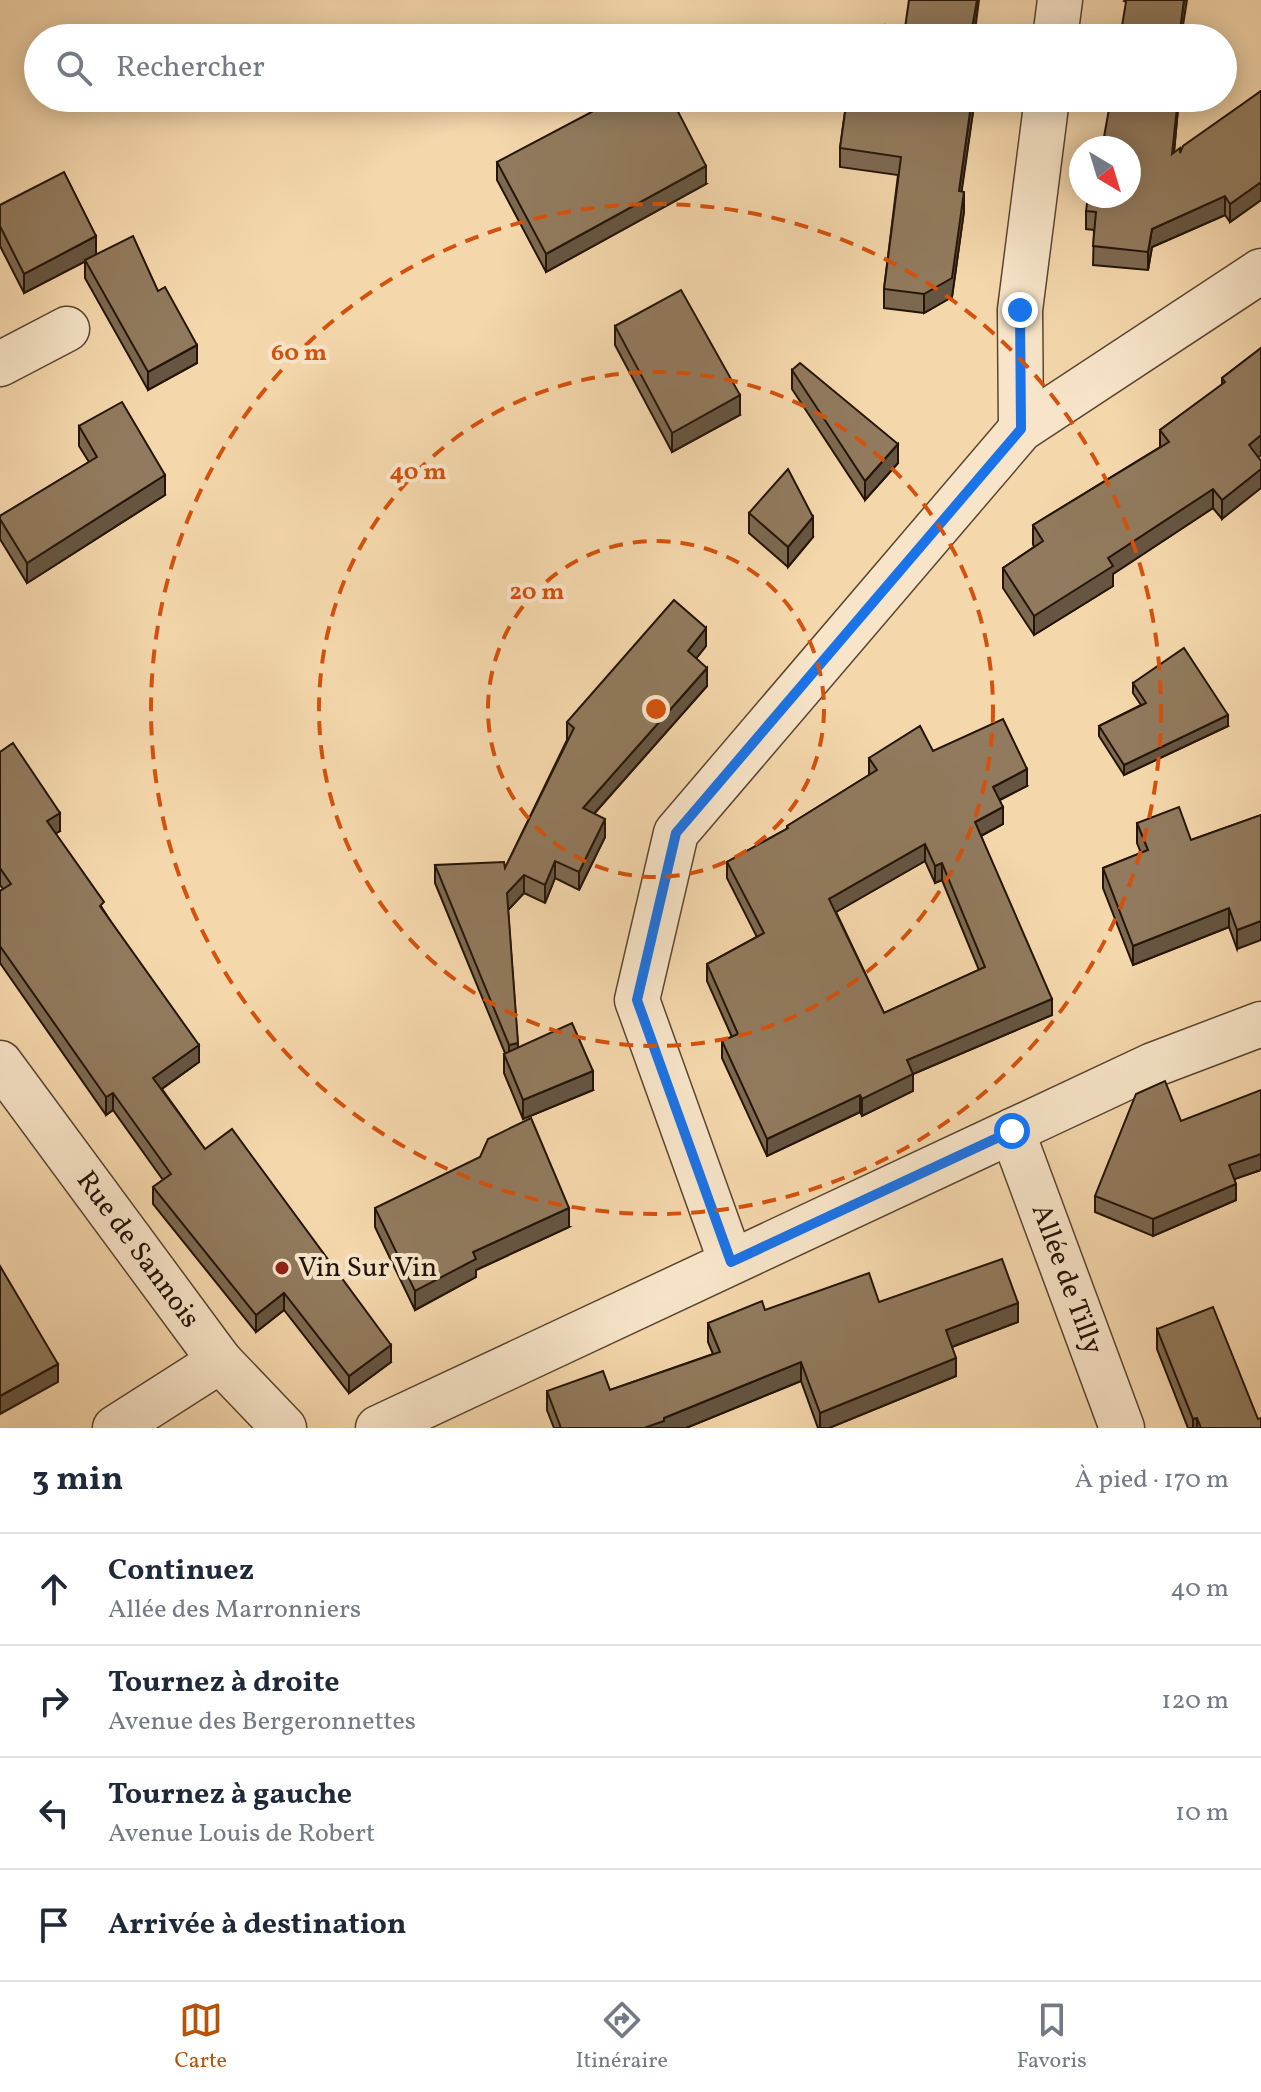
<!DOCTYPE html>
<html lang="fr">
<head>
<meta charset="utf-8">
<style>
  :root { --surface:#fff; --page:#f2f2f3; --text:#1f2937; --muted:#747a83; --line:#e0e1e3; --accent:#b45309 }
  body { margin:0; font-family:Vollkorn,serif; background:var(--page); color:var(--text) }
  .compass { position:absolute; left:1069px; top:136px; width:72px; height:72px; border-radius:50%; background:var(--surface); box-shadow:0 4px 20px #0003; rotate:142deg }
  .stop { position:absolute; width:24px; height:24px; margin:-18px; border:6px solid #1a73e8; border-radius:50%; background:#fff }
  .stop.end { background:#1a73e8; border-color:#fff; box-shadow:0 2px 8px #0008 }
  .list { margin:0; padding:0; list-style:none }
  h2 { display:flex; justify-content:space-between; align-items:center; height:104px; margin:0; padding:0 32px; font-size:34px }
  h2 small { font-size:26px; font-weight:400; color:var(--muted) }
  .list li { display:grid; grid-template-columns:52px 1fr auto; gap:24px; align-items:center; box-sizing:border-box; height:112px; padding:0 32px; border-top:2px solid var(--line) }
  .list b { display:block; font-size:30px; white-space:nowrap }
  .list p { margin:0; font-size:26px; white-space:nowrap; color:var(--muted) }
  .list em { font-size:26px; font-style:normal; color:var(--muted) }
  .icon { flex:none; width:44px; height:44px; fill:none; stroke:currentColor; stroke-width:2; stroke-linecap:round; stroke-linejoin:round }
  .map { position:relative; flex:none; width:1261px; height:1428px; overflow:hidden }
  .search { position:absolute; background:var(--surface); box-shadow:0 4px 20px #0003; left:24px; right:24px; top:24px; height:88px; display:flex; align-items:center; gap:20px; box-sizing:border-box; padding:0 28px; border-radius:44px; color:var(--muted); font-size:30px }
  .sheet { height:552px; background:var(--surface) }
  nav { display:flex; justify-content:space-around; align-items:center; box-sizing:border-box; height:112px; border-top:2px solid var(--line); background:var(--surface); font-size:22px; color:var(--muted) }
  nav a { display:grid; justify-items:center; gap:4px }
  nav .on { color:var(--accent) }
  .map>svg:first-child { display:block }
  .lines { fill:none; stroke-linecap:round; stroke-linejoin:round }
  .minor-casing { stroke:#584631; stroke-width:47 }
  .minor { stroke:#f8e5c9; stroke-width:44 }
  .wall { fill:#7d6950; stroke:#241508; stroke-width:2; fill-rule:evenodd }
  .shaded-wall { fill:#665541; stroke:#241508; stroke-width:2 }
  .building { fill:#917a5d; stroke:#241508; stroke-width:2; fill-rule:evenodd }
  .route { stroke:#1a73e8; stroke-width:10 }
  .ring { fill:none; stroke:#d4520c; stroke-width:4; stroke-dasharray:14 10 }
  .poi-dot { fill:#8f2418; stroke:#f8e5c9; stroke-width:3 }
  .labels { text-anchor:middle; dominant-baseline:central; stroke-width:8; stroke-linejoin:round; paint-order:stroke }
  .street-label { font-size:28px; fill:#241508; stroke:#f8e5c9 }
  .poi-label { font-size:28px; fill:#241508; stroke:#f8e5c9; text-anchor:start }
  .centre { fill:#d4520c; stroke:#f8e5c9; stroke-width:4 }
  .ring-label { font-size:24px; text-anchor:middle; font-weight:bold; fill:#d4520c; stroke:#f8e5c9; stroke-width:8; stroke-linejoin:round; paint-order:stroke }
</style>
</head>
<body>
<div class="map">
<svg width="1261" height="1428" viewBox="0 0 1261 1428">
  <rect width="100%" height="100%" fill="#f5d7ac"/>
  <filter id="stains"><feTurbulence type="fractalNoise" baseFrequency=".0025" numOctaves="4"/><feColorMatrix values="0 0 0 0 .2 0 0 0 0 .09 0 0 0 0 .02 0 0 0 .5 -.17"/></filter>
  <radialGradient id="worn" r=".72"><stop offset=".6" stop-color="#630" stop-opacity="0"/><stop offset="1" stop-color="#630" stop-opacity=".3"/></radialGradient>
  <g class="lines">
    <defs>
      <g id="minor">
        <polyline points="1055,38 1060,0"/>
        <polyline points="0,364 67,329"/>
        <polyline points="1021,429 1020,310 1047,98"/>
        <path id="s1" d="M 0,1063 L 220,1361 L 284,1428"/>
        <path id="s2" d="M 1012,1131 L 1122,1428"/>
        <polyline points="731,1262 637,1000 676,833 1021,429 1261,271"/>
        <polyline points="115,1428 220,1361"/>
        <polyline points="378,1428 1153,1065 1261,1024"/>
      </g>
    </defs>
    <use href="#minor" class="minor-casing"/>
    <use href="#minor" class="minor"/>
  </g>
  <g class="wall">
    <polygon points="1261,91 1261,200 1230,222 1225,215 1152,247 1148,270 1093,265 1094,230 1086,229 1086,211 1179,98 1174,153 1180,152"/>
    <polygon points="847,98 975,98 961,192 964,211 952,297 924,313 884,308 884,289 898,175 840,167 840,148"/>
    <polygon points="497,162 706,184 546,272 497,180"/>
    <polygon points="0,205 96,254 158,291 197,363 148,390 85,278 85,261 24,293 0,246"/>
    <polygon points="615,326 740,415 672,452 615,345"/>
    <polygon points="1261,348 1261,455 1258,457 1222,519 1213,508 1113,574 1113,586 1034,635 1003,588 1003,568 1034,547 1033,544 1033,525 1160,447 1160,430 1222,385 1222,378"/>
    <polygon points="792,370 898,463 865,500 792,389"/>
    <polygon points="79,426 165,495 27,583 0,539 0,516 89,462 79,446"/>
    <polygon points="749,513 813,537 788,567 749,533"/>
    <polygon points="706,646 696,658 707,686 594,814 605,837 579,890 555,878 545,903 524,893 508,910 518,1047 593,1090 523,1119 504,1073 504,1054 505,1053 435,883 435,865 505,868 567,740 567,722"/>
    <polygon points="1133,683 1228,726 1124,775 1099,736 1099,726 1141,705 1133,693"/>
    <path d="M 933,751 L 1027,786 L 1000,800 L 1003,824 L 981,836 L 1052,1015 L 913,1074 L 913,1091 L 862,1116 L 860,1112 L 767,1156 L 722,1058 L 722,1041 L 732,1037 L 707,981 L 707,964 L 757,937 L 727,878 L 727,862 L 787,829 L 787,826 L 869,775 L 869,758 ZM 925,861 L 935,883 L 942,880 L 979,970 L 884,1013 L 836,912 Z"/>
    <polygon points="0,752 60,831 55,833 199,1062 162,1089 205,1149 391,1362 349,1393 284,1310 256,1332 153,1204 153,1187 163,1180 113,1110 106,1115 0,963 0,891 3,889 0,885"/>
    <polygon points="1261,815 1237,949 1229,927 1133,965 1103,888 1103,868 1141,853 1137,843 1137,823 1191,840"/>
    <polygon points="1181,1121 1261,1170 1234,1179 1236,1200 1153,1236 1095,1212 1095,1196"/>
    <polygon points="375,1208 569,1227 476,1270 476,1277 415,1310 375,1227"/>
    <polygon points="879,1302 1018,1322 952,1347 956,1376 829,1428 818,1428 801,1381 686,1428 554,1428 547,1410 547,1391 610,1390 713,1354 708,1342 708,1323 765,1310"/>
    <polygon points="1157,1329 1258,1419 1261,1428 1188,1428 1157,1349"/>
  </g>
  <g class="shaded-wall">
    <polygon points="977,0 979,0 974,38 971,38"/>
    <polygon points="1184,0 1187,0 1181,38 1179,38"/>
    <polygon points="972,98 975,98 959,210 959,191"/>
    <polygon points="1178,98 1179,98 1172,173 1172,154"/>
    <polygon points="706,166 706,184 546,272 546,254"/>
    <polygon points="1261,182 1261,200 1230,222 1230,204"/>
    <polygon points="964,192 964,211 952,297 924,313 924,294"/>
    <polygon points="1225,196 1225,215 1152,247 1148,270 1148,252 1152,229"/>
    <polygon points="96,236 96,256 24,293 24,274"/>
    <polygon points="197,345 197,363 148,390 148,372"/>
    <polygon points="740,395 740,415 672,452 672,433"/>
    <polygon points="1261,435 1261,455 1249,464 1249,445"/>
    <polygon points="898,444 898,463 865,500 865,481"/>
    <polygon points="1261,469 1261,488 1222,519 1222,500"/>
    <polygon points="165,475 165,495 27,583 27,563"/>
    <polygon points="1213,489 1213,508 1113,574 1113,586 1034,635 1034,616 1108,558"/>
    <polygon points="813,517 813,537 788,567 788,547"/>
    <polygon points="706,628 706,646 688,669 688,651"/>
    <polygon points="707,668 707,686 583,826 583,808"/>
    <polygon points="1228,715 1228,726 1124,775 1124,765"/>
    <polygon points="1027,769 1027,786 993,803 993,787"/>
    <polygon points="1003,807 1003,824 975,839 975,822"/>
    <polygon points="60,813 60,831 47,839 47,821"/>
    <polygon points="605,819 605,837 579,890 579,872"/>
    <polygon points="925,844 925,861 829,916 829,899"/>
    <polygon points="555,861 555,878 545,903 545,885"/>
    <polygon points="942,863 942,880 935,883 935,866"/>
    <polygon points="524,875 524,893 507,911 507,893"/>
    <polygon points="1229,908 1229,927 1133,965 1133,946"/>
    <polygon points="1261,921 1261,940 1237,949 1237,930"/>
    <polygon points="1052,999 1052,1015 913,1074 913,1091 862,1116 862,1099 907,1060"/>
    <polygon points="518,1043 518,1061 509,1063 509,1045"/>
    <polygon points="199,1045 199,1062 153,1095 153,1078"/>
    <polygon points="593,1071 593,1090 523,1119 523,1100"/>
    <polygon points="113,1093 113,1110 106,1115 106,1097"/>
    <polygon points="860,1095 860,1112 767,1156 767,1139"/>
    <polygon points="1261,1154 1261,1170 1229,1181 1229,1165"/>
    <polygon points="1236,1184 1236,1200 1153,1236 1153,1219"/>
    <polygon points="569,1208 569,1227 476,1270 476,1277 415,1310 415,1291 473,1252"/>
    <polygon points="284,1293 284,1310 256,1332 256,1315"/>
    <polygon points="1018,1303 1018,1322 946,1349 946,1330"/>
    <polygon points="391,1345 391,1362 349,1393 349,1376"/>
    <polygon points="956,1358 956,1376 829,1428 820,1428 820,1413"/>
    <polygon points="801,1362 801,1381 686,1428 644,1428 664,1418"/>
    <polygon points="58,1364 58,1382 0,1414 0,1396"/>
    <polygon points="1197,1418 1197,1428 1193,1428 1193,1419"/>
  </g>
  <g class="building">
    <polygon points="909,0 977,0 971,34 981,36 981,38 883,38 885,25 905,28"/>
    <polygon points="1125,0 1184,0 1179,38 1120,38 1126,2 1124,1"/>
    <polygon points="1261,91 1261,182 1230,204 1225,196 1152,229 1148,252 1093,246 1096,212 1086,211 1088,196 1129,196 1129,148 1102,148 1111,98 1178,98 1172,154 1180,148 1180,153 1183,146"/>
    <polygon points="618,98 671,98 706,166 546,254 497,162"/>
    <polygon points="847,98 972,98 959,191 964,192 952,278 924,294 884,289 901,157 840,148"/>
    <polygon points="64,172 96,236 24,274 0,226 0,205"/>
    <polygon points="133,236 158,291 165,287 197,345 148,372 85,260"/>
    <polygon points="681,290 740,395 672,433 615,326"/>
    <polygon points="1261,348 1261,435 1249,445 1261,461 1261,469 1222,500 1213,489 1108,558 1113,566 1034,616 1003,568 1043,541 1033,525 1169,442 1160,430 1225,382 1222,378"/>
    <polygon points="800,363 898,444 865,481 792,370"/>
    <polygon points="122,402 165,475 27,563 0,519 0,516 97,457 79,426"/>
    <polygon points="788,469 813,517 788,547 749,513"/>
    <polygon points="674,600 706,628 688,651 707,668 583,808 605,819 579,872 555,861 545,885 524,875 507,893 518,1043 509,1045 435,865 504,862 505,868 574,728 567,722"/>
    <polygon points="1184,648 1228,715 1124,765 1099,726 1146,703 1133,683"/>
    <path d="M 1003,719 L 1027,769 L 993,787 L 1003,807 L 975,822 L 1052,999 L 907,1060 L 913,1074 L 862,1099 L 860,1095 L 767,1139 L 722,1041 L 738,1034 L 707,964 L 764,933 L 727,862 L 788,828 L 787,826 L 877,770 L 869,758 L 920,726 L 933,751 ZM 925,844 L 935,866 L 942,863 L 985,967 L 884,1013 L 829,899 Z"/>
    <polygon points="13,743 60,813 47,821 104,902 100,906 199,1045 153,1078 205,1149 232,1129 391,1345 349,1376 284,1293 256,1315 153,1187 171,1174 113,1093 106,1097 0,946 0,891 11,884 0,868 0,752"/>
    <polygon points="1179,807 1191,840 1261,815 1261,921 1237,930 1229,908 1133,946 1103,868 1148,850 1137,823"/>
    <polygon points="572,1023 593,1071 523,1100 504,1054"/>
    <polygon points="1165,1081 1181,1121 1261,1090 1261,1154 1229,1165 1236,1184 1153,1219 1095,1196 1136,1094"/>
    <polygon points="531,1118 569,1208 473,1252 476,1259 415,1291 375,1208 480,1157 488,1139"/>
    <polygon points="1002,1259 1018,1303 946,1330 956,1358 820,1413 801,1362 664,1418 664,1421 644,1428 561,1428 547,1391 603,1371 610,1390 720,1352 708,1323 762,1301 765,1310 869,1273 879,1302"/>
    <polygon points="0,1266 58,1364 0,1396"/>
    <polygon points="1213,1307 1258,1419 1261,1418 1261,1428 1201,1428 1197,1418 1193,1419 1157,1329"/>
  </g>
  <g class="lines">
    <polyline class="route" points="1012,1131 731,1262 637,1000 676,833 1021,429 1020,310"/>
  </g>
  <g class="ring">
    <circle cx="656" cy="709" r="168"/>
    <circle cx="656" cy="709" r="337"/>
    <circle cx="656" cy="709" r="505"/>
  </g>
  <circle class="poi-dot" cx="282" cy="1268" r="8"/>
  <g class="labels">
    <g class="street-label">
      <text stroke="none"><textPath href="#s1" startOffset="232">Rue de Sannois</textPath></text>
      <text stroke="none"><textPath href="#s2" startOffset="158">Allée de Tilly</textPath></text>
    </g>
    <g class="poi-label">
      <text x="298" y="1268">Vin Sur Vin</text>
    </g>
  </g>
  <circle cx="656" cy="709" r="12" class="centre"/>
  <g class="ring-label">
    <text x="299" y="360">60 m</text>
    <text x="418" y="479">40 m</text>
    <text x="537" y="599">20 m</text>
  </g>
  <rect width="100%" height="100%" filter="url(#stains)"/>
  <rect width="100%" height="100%" fill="url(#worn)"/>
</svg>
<svg class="compass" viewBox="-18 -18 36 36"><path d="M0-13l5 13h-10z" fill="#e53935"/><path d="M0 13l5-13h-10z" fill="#747a83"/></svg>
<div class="stop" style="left:1012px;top:1131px"></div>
<div class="stop end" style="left:1020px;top:310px"></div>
<div class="search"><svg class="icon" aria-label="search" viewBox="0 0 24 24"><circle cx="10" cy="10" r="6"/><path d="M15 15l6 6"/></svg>Rechercher</div>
</div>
<section class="sheet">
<h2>3 min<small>À pied · 170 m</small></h2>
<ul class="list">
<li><svg class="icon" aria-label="ahead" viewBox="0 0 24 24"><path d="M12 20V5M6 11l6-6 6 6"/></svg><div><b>Continuez</b><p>Allée des Marronniers</p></div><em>40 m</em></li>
<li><svg class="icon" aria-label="right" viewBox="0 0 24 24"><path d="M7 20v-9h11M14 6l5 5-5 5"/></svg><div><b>Tournez à droite</b><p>Avenue des Bergeronnettes</p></div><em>120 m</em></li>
<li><svg class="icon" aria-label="left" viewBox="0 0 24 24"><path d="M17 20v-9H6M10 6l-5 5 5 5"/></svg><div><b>Tournez à gauche</b><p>Avenue Louis de Robert</p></div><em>10 m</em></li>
<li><svg class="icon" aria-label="arrive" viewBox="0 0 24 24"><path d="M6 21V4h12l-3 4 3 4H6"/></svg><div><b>Arrivée à destination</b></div></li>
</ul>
</section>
<nav>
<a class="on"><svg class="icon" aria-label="map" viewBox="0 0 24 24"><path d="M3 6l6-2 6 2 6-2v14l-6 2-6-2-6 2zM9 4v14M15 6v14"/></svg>Carte</a>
<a><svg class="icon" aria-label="directions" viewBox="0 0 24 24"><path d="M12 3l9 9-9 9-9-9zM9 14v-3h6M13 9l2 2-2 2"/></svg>Itinéraire</a>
<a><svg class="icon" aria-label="saved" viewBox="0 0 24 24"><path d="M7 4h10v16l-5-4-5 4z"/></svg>Favoris</a>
</nav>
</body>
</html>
